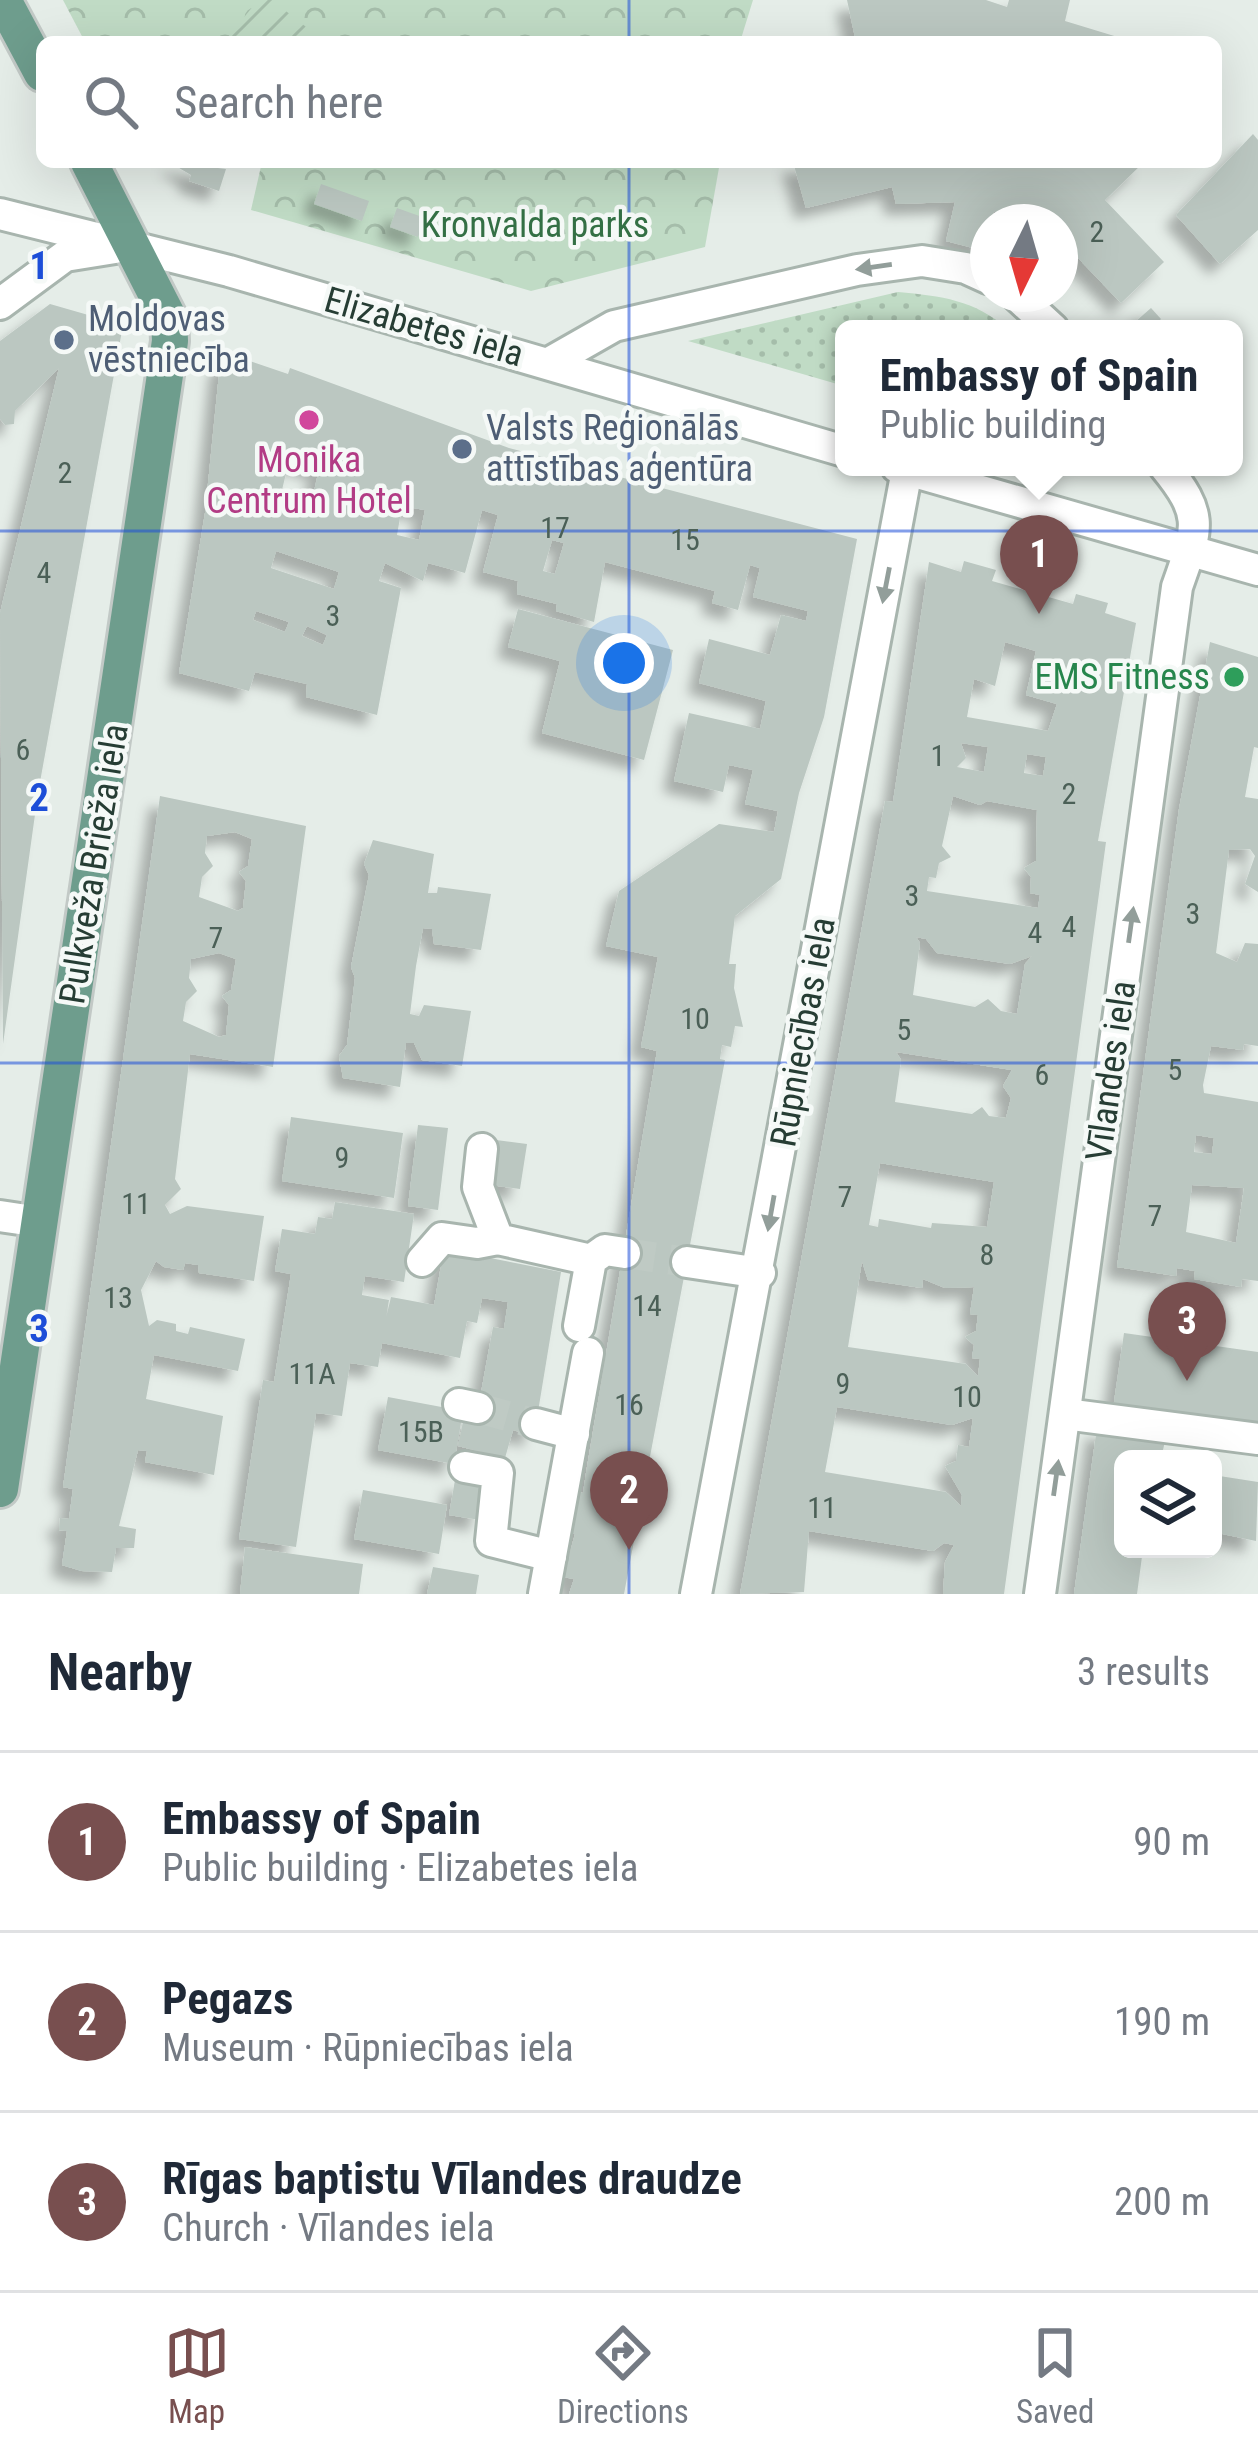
<!DOCTYPE html>
<html lang="en">
<head>
<meta charset="utf-8">
<style>
  :root { --surface:#fff; --page:#f2f2f3; --text:#1f2937; --muted:#747a83; --line:#e0e1e3; --accent:#784f4f }
  body { margin:0; font-family:"Roboto Condensed",sans-serif; background:var(--page); color:var(--text) }
  .controls { position:absolute; right:36px; bottom:36px; display:grid; overflow:hidden; border-radius:18px; box-shadow:0 12px 48px #0002 }
  .controls button { width:108px; height:108px; display:grid; place-items:center; padding:0; border:0; border-bottom:3px solid var(--line); background:var(--surface); color:var(--text); font:60px sans-serif }
  .compass { position:absolute; left:970px; top:204px; width:108px; height:108px; border-radius:50%; background:var(--surface); box-shadow:0 12px 48px #0002; rotate:185deg }
  .you { position:absolute; left:624px; top:663px; width:42px; height:42px; margin:-30px; border:9px solid #fff; border-radius:50%; background:#1a73e8; box-shadow:0 0 0 18px #1a73e833 }
  .badge { display:grid; place-items:center; width:78px; height:78px; border-radius:50%; background:var(--accent); color:#fff; font-size:39px; font-weight:700 }
  .pin { position:absolute; translate:-50% -99px; filter:drop-shadow(0 3px 6px #0008) }
  .pin::after { content:''; position:absolute; top:63px; width:42px; height:36px; background:inherit; clip-path:polygon(0 0,100% 0,50% 100%) }
  .popup { position:absolute; left:835px; top:320px; width:408px; height:156px; box-sizing:border-box; display:grid; place-content:center; border-radius:18px; background:var(--surface); filter:drop-shadow(0 3px 9px #0005); font-size:39px; white-space:nowrap; color:var(--muted) }
  .popup b { font-size:45px; color:var(--text) }
  .popup::after { content:''; position:absolute; left:50%; top:100%; margin-left:-24px; border:24px solid transparent; border-top-color:var(--surface) }
  .list { margin:0; padding:0; list-style:none }
  h2 { display:flex; justify-content:space-between; align-items:center; height:156px; margin:0; padding:0 48px; font-size:51px }
  h2 small { font-size:39px; font-weight:400; color:var(--muted) }
  .list li { display:grid; grid-template-columns:78px 1fr auto; gap:36px; align-items:center; box-sizing:border-box; height:180px; padding:0 48px; border-top:3px solid var(--line) }
  .list b { display:block; font-size:45px; white-space:nowrap }
  .list p { margin:0; font-size:39px; white-space:nowrap; color:var(--muted) }
  .list em { font-size:39px; font-style:normal; color:var(--muted) }
  .icon { flex:none; width:66px; height:66px; fill:none; stroke:currentColor; stroke-width:2; stroke-linecap:round; stroke-linejoin:round }
  .map { position:relative; flex:none; width:1258px; height:1594px; overflow:hidden }
  .search { position:absolute; background:var(--surface); box-shadow:0 12px 48px #0002; left:36px; right:36px; top:36px; height:132px; display:flex; align-items:center; gap:30px; box-sizing:border-box; padding:0 42px; border-radius:18px; color:var(--muted); font-size:45px }
  .sheet { height:696px; background:var(--surface) }
  nav { display:flex; justify-content:space-around; align-items:center; box-sizing:border-box; height:168px; border-top:3px solid var(--line); background:var(--surface); font-size:33px; color:var(--muted) }
  nav a { display:grid; justify-items:center; gap:6px }
  nav .on { color:var(--accent) }
  .map>svg:first-child { display:block }
  .grass { fill:url(#grass-dots) }
  .park { fill:url(#park-crowns) }
  .garden { fill:url(#garden-furrows) }
  .building { fill:#bbc7c1; fill-rule:evenodd; filter:url(#shadow) }
  .lines { fill:none; stroke-linecap:round; stroke-linejoin:round }
  .minor-tunnel { stroke:#bfcac4; stroke-width:30; stroke-dasharray:30 15; stroke-linecap:butt }
  .minor-casing { stroke:#a8b5ae; stroke-width:36 }
  .major-casing { stroke:#c2c9c6; stroke-width:42 }
  .minor { stroke:#fff; stroke-width:30 }
  .major { stroke:#6e9d8d; stroke-width:36 }
  .oneway { fill:#929e9a }
  .grid { fill:none; stroke:#1d4ed8; stroke-width:3; stroke-opacity:0.55 }
  .service-dot { fill:#5c6f8a; stroke:#f5f9f7; stroke-width:4.5 }
  .hotel-dot { fill:#d1479c; stroke:#f5f9f7; stroke-width:4.5 }
  .leisure-dot { fill:#2e9e5b; stroke:#f5f9f7; stroke-width:4.5 }
  .labels { text-anchor:middle; dominant-baseline:central; stroke-width:9; stroke-linejoin:round; paint-order:stroke }
  .number-label { font-size:30px; fill:#4b6057 }
  .park-label { font-size:36px; fill:#347045; stroke:#f5f9f7 }
  .service-label { font-size:36px; fill:#4e5e75; stroke:#f5f9f7; text-anchor:start }
  .street-label { font-size:36px; fill:#263d34; stroke:#f5f9f7 }
  .hotel-label { font-size:36px; fill:#b23c85; stroke:#f5f9f7 }
  .leisure-label { font-size:36px; fill:#27864d; stroke:#f5f9f7; text-anchor:end }
  .grid-label { font-size:39px; text-anchor:middle; font-weight:bold; fill:#1d4ed8; stroke:#f5f9f7; stroke-width:9; stroke-linejoin:round; paint-order:stroke }
</style>
</head>
<body>
<div class="map">
<svg width="1258" height="1594" viewBox="0 0 1258 1594">
  <defs>
    <pattern id="grass-dots" width="8" height="8" patternUnits="userSpaceOnUse" patternTransform="scale(3)"><rect width="8" height="8" fill="#c0dbc5"/><path d="M2 2h.1M6 6h.1" fill="none" stroke="#a5bdaa" stroke-width="1.8" stroke-linecap="round"/></pattern>
    <pattern id="park-crowns" width="20" height="18" patternUnits="userSpaceOnUse" patternTransform="scale(3)"><rect width="20" height="18" fill="#c0dbc5"/><path d="M2 6a3 3 0 1 1 6 0M12 15a3 3 0 1 1 6 0" fill="none" stroke="#a5bdaa"/></pattern>
    <pattern id="garden-furrows" width="10" height="10" patternUnits="userSpaceOnUse" patternTransform="scale(3)"><rect width="10" height="10" fill="#c0dbc5"/><path d="M-1 1l2-2M0 10L10 0M9 11l2-2" fill="none" stroke="#a5bdaa"/></pattern>
    <filter id="shadow"><feDropShadow dx="-11" dy="11" stdDeviation="6" flood-color="#0004"/></filter>
  </defs>
  <rect width="100%" height="100%" fill="#e5ede8"/>
  <path class="grass" d="M 898,292 C 942,296 974,300 1008,329 L 844,329 L 844,386 L 688,341 Z"/>
  <g class="park">
    <polygon points="63,0 753,0 740,42 85,42"/>
    <polygon points="262,162 720,162 705,247 531,291 251,210"/>
  </g>
  <polygon class="garden" points="258,0 272,0 325,42 224,42"/>
  <g class="building">
    <polygon points="847,0 986,0 1007,7 1009,0 1070,0 1065,21 1134,42 856,42"/>
    <polygon points="1253,134 1258,140 1258,230 1220,264 1176,215"/>
    <polygon points="169,162 226,169 219,191 189,181 191,175"/>
    <polygon points="793,162 1144,162 1105,200 1164,262 1121,303 1060,239 1060,222 1013,222 994,211 985,251 946,241 955,202 896,204 892,187 806,208"/>
    <polygon points="321,184 369,201 362,221 314,204"/>
    <polygon points="397,208 425,218 418,237 390,227"/>
    <polygon points="50,304 123,325 38,793 3,1044 0,613 59,368 15,411 14,424 5,425 0,419 0,341"/>
    <polygon points="1151,308 1161,319 1151,329 1127,329"/>
    <path d="M 232,355 L 288,374 L 290,368 L 509,448 L 857,539 L 824,717 L 799,793 L 781,879 L 735,916 L 729,964 L 736,964 L 734,988 L 743,1027 L 735,1026 L 731,1047 L 722,1045 L 720,1059 L 725,1060 L 624,1594 L 569,1594 L 574,1579 L 563,1577 L 575,1534 L 567,1533 L 575,1491 L 583,1493 L 586,1473 L 657,1051 L 641,1047 L 658,957 L 606,946 L 619,891 L 719,824 L 774,832 L 778,811 L 745,804 L 753,770 L 729,765 L 723,792 L 674,781 L 689,713 L 760,729 L 766,701 L 699,683 L 709,639 L 770,655 L 781,615 L 806,621 L 808,611 L 753,597 L 760,568 L 750,565 L 738,610 L 712,603 L 715,591 L 605,562 L 594,622 L 556,611 L 557,604 L 517,594 L 518,581 L 483,572 L 498,515 L 482,510 L 465,573 L 428,563 L 423,581 L 385,563 L 379,581 L 401,588 L 377,715 L 306,697 L 307,684 L 255,672 L 249,691 L 179,673 L 205,513 L 220,364 ZM 289,461 L 319,469 L 312,501 L 281,494 ZM 402,506 L 425,510 L 419,540 L 397,535 ZM 552,540 L 564,543 L 555,574 L 543,571 ZM 276,551 L 339,572 L 334,589 L 271,568 ZM 256,611 L 289,622 L 285,632 L 253,620 ZM 307,626 L 327,635 L 323,645 L 302,636 Z"/>
    <path d="M 964,561 L 996,570 L 992,581 L 1073,604 L 1076,594 L 1108,603 L 1105,613 L 1136,623 L 1098,841 L 1106,842 L 1004,1594 L 943,1594 L 945,1562 L 954,1545 L 944,1543 L 933,1551 L 809,1531 L 804,1592 L 740,1594 L 885,801 L 893,802 L 929,562 L 961,572 ZM 1005,642 L 1036,651 L 1026,695 L 1057,704 L 1048,731 L 967,717 L 974,679 L 995,686 ZM 961,743 L 988,747 L 984,772 L 957,767 L 966,758 ZM 1027,754 L 1046,757 L 1043,776 L 1024,773 ZM 953,796 L 980,805 L 987,801 L 1037,810 L 1036,861 L 1024,868 L 1031,877 L 1030,893 L 1040,895 L 1038,908 L 927,891 L 929,877 L 936,878 L 939,863 L 951,857 L 942,846 ZM 916,937 L 926,939 L 937,953 L 1010,964 L 1032,956 L 1025,964 L 1017,1014 L 1001,1011 L 988,999 L 975,1007 L 913,995 L 920,943 ZM 896,1052 L 1012,1070 L 1003,1086 L 1011,1098 L 1006,1118 L 989,1116 L 982,1107 L 972,1114 L 895,1102 L 901,1060 ZM 880,1163 L 994,1182 L 987,1227 L 932,1223 L 931,1228 L 879,1219 L 878,1227 L 869,1225 ZM 862,1261 L 868,1280 L 922,1288 L 923,1279 L 945,1288 L 974,1287 L 970,1314 L 978,1315 L 976,1331 L 965,1337 L 974,1345 L 972,1358 L 980,1359 L 978,1376 L 966,1364 L 848,1347 ZM 837,1407 L 952,1425 L 973,1418 L 969,1447 L 958,1445 L 956,1461 L 945,1466 L 962,1495 L 961,1506 L 946,1492 L 825,1472 Z"/>
    <polygon points="518,609 673,650 644,760 542,733 560,661 508,647"/>
    <path d="M 1210,642 L 1258,657 L 1258,748 L 1254,747 L 1245,797 L 1258,799 L 1258,892 L 1245,884 L 1255,856 L 1250,849 L 1229,850 L 1216,953 L 1237,962 L 1245,943 L 1258,944 L 1258,1046 L 1244,1044 L 1243,1050 L 1211,1046 L 1203,1085 L 1204,1093 L 1258,1102 L 1258,1281 L 1242,1279 L 1241,1287 L 1194,1279 L 1195,1271 L 1177,1268 L 1176,1276 L 1117,1267 L 1179,809 ZM 1196,1135 L 1214,1138 L 1212,1154 L 1194,1152 ZM 1192,1185 L 1244,1188 L 1236,1243 L 1186,1232 Z"/>
    <path d="M 160,796 L 306,826 L 273,1067 L 190,1054 L 175,1179 L 181,1189 L 165,1205 L 170,1214 L 187,1206 L 264,1216 L 254,1281 L 199,1273 L 198,1265 L 185,1263 L 183,1270 L 164,1267 L 156,1261 L 141,1290 L 149,1326 L 157,1320 L 176,1324 L 176,1331 L 188,1334 L 190,1327 L 245,1339 L 238,1371 L 154,1355 L 146,1399 L 223,1416 L 214,1475 L 145,1462 L 147,1451 L 138,1450 L 119,1526 L 136,1529 L 134,1548 L 116,1548 L 112,1572 L 82,1571 L 62,1565 L 67,1531 L 59,1530 L 60,1518 L 69,1519 L 73,1489 L 63,1487 ZM 235,832 L 252,839 L 248,866 L 239,872 L 246,881 L 243,908 L 238,911 L 199,897 L 202,877 L 213,866 L 205,853 L 207,836 ZM 219,953 L 236,959 L 231,990 L 222,996 L 229,1005 L 226,1035 L 219,1037 L 183,1021 L 186,1002 L 197,991 L 189,978 L 191,959 Z"/>
    <polygon points="373,840 434,854 428,893 437,893 438,887 491,894 481,950 434,944 432,929 423,928 416,966 410,1014 419,1016 424,1005 471,1011 462,1066 422,1060 414,1043 406,1043 400,1087 343,1078 339,1056 347,1045 355,978 351,967 369,875 364,864"/>
    <polygon points="291,1117 403,1133 394,1198 282,1181"/>
    <polygon points="418,1125 448,1128 438,1210 408,1206"/>
    <polygon points="496,1140 527,1144 520,1189 490,1185"/>
    <polygon points="335,1202 414,1214 404,1282 365,1276 362,1295 389,1300 386,1318 391,1297 434,1305 444,1249 561,1272 534,1436 513,1430 505,1458 458,1446 464,1417 476,1420 493,1327 504,1329 508,1302 482,1298 477,1323 467,1321 460,1358 382,1343 378,1367 350,1363 342,1416 316,1413 296,1547 239,1539 263,1380 274,1382 291,1274 275,1271 282,1229 315,1234 318,1217 332,1219"/>
    <polygon points="1124,1333 1258,1352 1258,1430 1113,1409"/>
    <polygon points="388,1397 463,1411 454,1464 378,1450"/>
    <polygon points="1097,1427 1165,1441 1163,1450 1207,1456 1123,1459 1123,1549 1143,1549 1137,1594 1074,1594"/>
    <polygon points="1213,1475 1258,1482 1256,1541 1213,1532"/>
    <polygon points="455,1480 486,1486 480,1520 449,1515"/>
    <polygon points="363,1490 447,1505 439,1554 354,1539"/>
    <polygon points="245,1547 363,1564 359,1594 240,1594"/>
    <polygon points="433,1567 479,1575 476,1594 427,1594"/>
  </g>
  <g class="lines">
    <g class="minor-tunnel">
      <polyline points="625,1253 687,1262"/>
      <polyline points="478,1408 536,1424"/>
    </g>
    <defs>
      <g id="minor">
        <polyline points="0,214 229,271 844,451"/>
        <polyline points="1015,294 1053,329"/>
        <polyline points="0,304 65,256 115,248"/>
        <polyline points="549,363 614,326 857,270 922,261 966,268 988,278"/>
        <polyline points="897,467 1258,570"/>
        <polyline points="482,1149 478,1187 498,1239 591,1260"/>
        <polyline points="0,1216 40,1222"/>
        <polyline points="422,1261 442,1238 477,1243 498,1239"/>
        <polyline points="687,1262 760,1273"/>
        <polyline points="579,1326 591,1260 605,1250 625,1253"/>
        <polyline points="459,1404 478,1408"/>
        <polyline points="1065,1414 1258,1439"/>
        <polyline points="536,1424 574,1434"/>
        <polyline points="465,1467 498,1473 491,1541 551,1556"/>
        <polyline points="544,1594 588,1353"/>
        <polyline points="696,1594 907,470"/>
        <path d="M 1040,1594 L 1177,587 C 1197,529 1206,517 1165,467"/>
      </g>
      <g id="major">
        <polyline points="3,0 42,73"/>
        <polyline points="0,1489 170,341 169,319 89,162"/>
      </g>
    </defs>
    <use href="#minor" class="minor-casing"/>
    <use href="#major" class="major-casing"/>
    <use href="#minor" class="minor"/>
    <use href="#major" class="major"/>
  </g>
  <defs><path id="oneway-solid" d="M-6-.8H1V-3.2L6.5 0L1 3.2V.8H-6Z" transform="scale(3)"/></defs>
  <g class="oneway">
    <use href="#oneway-solid" transform="translate(874 267) rotate(172)"/>
    <use href="#oneway-solid" transform="translate(886 585) rotate(101)"/>
    <use href="#oneway-solid" transform="translate(1131 925) rotate(-82)"/>
    <use href="#oneway-solid" transform="translate(771 1213) rotate(100)"/>
    <use href="#oneway-solid" transform="translate(1056 1478) rotate(-82)"/>
  </g>
  <path class="grid" d="M 629,0 L 629,42M 629,162 L 629,1594M 0,531 L 1258,531M 0,1063 L 1258,1063"/>
  <g class="service-dot">
    <circle cx="64" cy="340" r="12"/>
    <circle cx="462" cy="449" r="12"/>
  </g>
  <circle class="hotel-dot" cx="309" cy="420" r="12"/>
  <circle class="leisure-dot" cx="1234" cy="677" r="12"/>
  <g class="labels">
    <g class="number-label">
      <text x="1097" y="231">2</text>
      <text x="65" y="472">2</text>
      <text x="555" y="527">17</text>
      <text x="685" y="539">15</text>
      <text x="44" y="572">4</text>
      <text x="333" y="615">3</text>
      <text x="23" y="749">6</text>
      <text x="938" y="755">1</text>
      <text x="1069" y="793">2</text>
      <text x="912" y="895">3</text>
      <text x="1193" y="913">3</text>
      <text x="1069" y="926">4</text>
      <text x="1035" y="932">4</text>
      <text x="216" y="937">7</text>
      <text x="695" y="1018">10</text>
      <text x="904" y="1029">5</text>
      <text x="1175" y="1069">5</text>
      <text x="1042" y="1074">6</text>
      <text x="342" y="1157">9</text>
      <text x="845" y="1196">7</text>
      <text x="136" y="1203">11</text>
      <text x="1155" y="1215">7</text>
      <text x="987" y="1254">8</text>
      <text x="118" y="1297">13</text>
      <text x="647" y="1305">14</text>
      <text x="312" y="1373">11A</text>
      <text x="843" y="1383">9</text>
      <text x="967" y="1396">10</text>
      <text x="629" y="1404">16</text>
      <text x="421" y="1431">15B</text>
      <text x="822" y="1507">11</text>
    </g>
    <g class="park-label">
      <text x="535" y="225">Kronvalda parks</text>
    </g>
    <g class="service-label">
      <text x="88" y="319">Moldovas<tspan x="88" dy="41">vēstniecība</tspan></text>
      <text x="486" y="428">Valsts Reģionālās<tspan x="486" dy="41">attīstības aģentūra</tspan></text>
    </g>
    <g class="street-label">
      <text transform="translate(424 327) rotate(16)">Elizabetes iela</text>
      <text transform="translate(94 864) rotate(-81)">Pulkveža Brieža iela</text>
      <text transform="translate(803 1032) rotate(-80)">Rūpniecības iela</text>
      <text transform="translate(1111 1071) rotate(-82)">Vīlandes iela</text>
    </g>
    <g class="hotel-label">
      <text x="309" y="460">Monika<tspan x="309" dy="41">Centrum Hotel</tspan></text>
    </g>
    <g class="leisure-label">
      <text x="1210" y="677">EMS Fitness</text>
    </g>
  </g>
  <g class="grid-label">
    <text x="39" y="279">1</text>
    <text x="39" y="811">2</text>
    <text x="39" y="1342">3</text>
  </g>
</svg>
<div class="controls">
<button><svg class="icon" aria-label="layers" viewBox="0 0 24 24"><path d="M12 4l9 5-9 5-9-5zM3 14l9 5 9-5"/></svg></button>
</div>
<svg class="compass" viewBox="-18 -18 36 36"><path d="M0-13l5 13h-10z" fill="#e53935"/><path d="M0 13l5-13h-10z" fill="#747a83"/></svg>
<div class="you"></div>
<div class="pin badge" style="left:1039px;top:614px">1</div>
<div class="popup"><b>Embassy of Spain</b>Public building</div>
<div class="pin badge" style="left:629px;top:1550px">2</div>
<div class="pin badge" style="left:1187px;top:1381px">3</div>
<div class="search"><svg class="icon" aria-label="search" viewBox="0 0 24 24"><circle cx="10" cy="10" r="6"/><path d="M15 15l6 6"/></svg>Search here</div>
</div>
<section class="sheet">
<h2>Nearby<small>3 results</small></h2>
<ul class="list">
<li><span class="badge">1</span><div><b>Embassy of Spain</b><p>Public building · Elizabetes iela</p></div><em>90 m</em></li>
<li><span class="badge">2</span><div><b>Pegazs</b><p>Museum · Rūpniecības iela</p></div><em>190 m</em></li>
<li><span class="badge">3</span><div><b>Rīgas baptistu Vīlandes draudze</b><p>Church · Vīlandes iela</p></div><em>200 m</em></li>
</ul>
</section>
<nav>
<a class="on"><svg class="icon" aria-label="map" viewBox="0 0 24 24"><path d="M3 6l6-2 6 2 6-2v14l-6 2-6-2-6 2zM9 4v14M15 6v14"/></svg>Map</a>
<a><svg class="icon" aria-label="directions" viewBox="0 0 24 24"><path d="M12 3l9 9-9 9-9-9zM9 14v-3h6M13 9l2 2-2 2"/></svg>Directions</a>
<a><svg class="icon" aria-label="saved" viewBox="0 0 24 24"><path d="M7 4h10v16l-5-4-5 4z"/></svg>Saved</a>
</nav>
</body>
</html>
